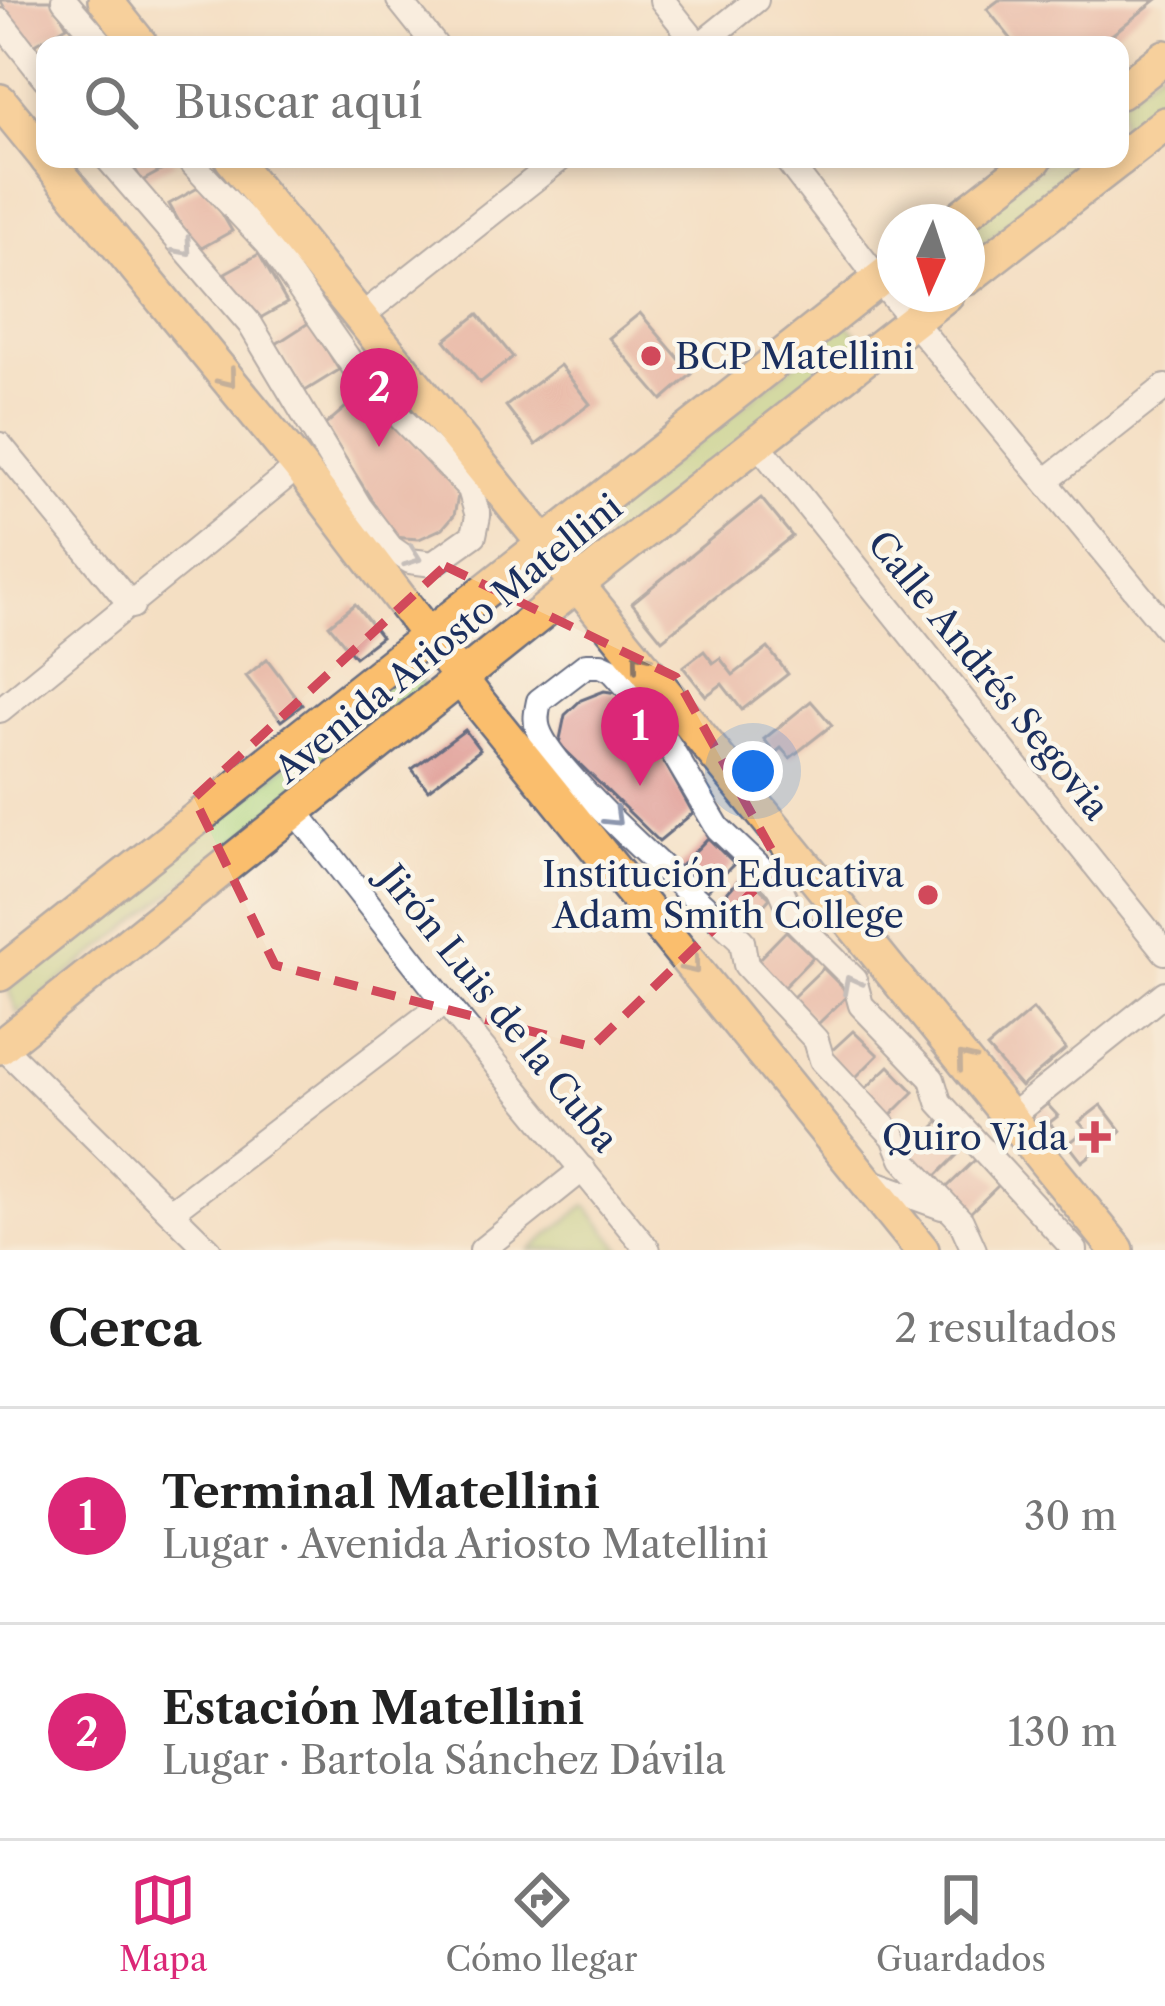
<!DOCTYPE html>
<html lang="es">
<head>
<meta charset="utf-8">
<style>
  :root { --surface:#fff; --page:#f2f2f2; --text:#222; --muted:#767676; --line:#e0e0e0; --accent:#db2777 }
  body { margin:0; font-family:"Libre Caslon Text",serif; background:var(--page); color:var(--text) }
  .compass { position:absolute; left:877px; top:204px; width:108px; height:108px; border-radius:50%; background:var(--surface); box-shadow:0 6px 18px #0003; rotate:183deg }
  .you { position:absolute; left:753px; top:771px; width:42px; height:42px; margin:-30px; border:9px solid #fff; border-radius:50%; background:#1a73e8; box-shadow:0 0 0 18px #1a73e833 }
  .badge { display:grid; place-items:center; width:78px; height:78px; border-radius:50%; background:var(--accent); color:#fff; font-size:39px; font-weight:700 }
  .pin { position:absolute; translate:-50% -99px; filter:drop-shadow(0 3px 6px #0008) }
  .pin::after { content:''; position:absolute; top:63px; width:42px; height:36px; background:inherit; clip-path:polygon(0 0,100% 0,50% 100%) }
  .list { margin:0; padding:0; list-style:none }
  h2 { display:flex; justify-content:space-between; align-items:center; height:156px; margin:0; padding:0 48px; font-size:51px }
  h2 small { font-size:39px; font-weight:400; color:var(--muted) }
  .list li { display:grid; grid-template-columns:78px 1fr auto; gap:36px; align-items:center; box-sizing:border-box; height:216px; padding:0 48px; border-top:3px solid var(--line) }
  .list b { display:block; font-size:45px; white-space:nowrap }
  .list p { margin:0; font-size:39px; white-space:nowrap; color:var(--muted) }
  .list em { font-size:39px; font-style:normal; color:var(--muted) }
  .icon { flex:none; width:66px; height:66px; fill:none; stroke:currentColor; stroke-width:2; stroke-linecap:round; stroke-linejoin:round }
  .map { position:relative; flex:none; width:1165px; height:1250px; overflow:hidden }
  .search { position:absolute; background:var(--surface); box-shadow:0 6px 18px #0003; left:36px; right:36px; top:36px; height:132px; display:flex; align-items:center; gap:30px; box-sizing:border-box; padding:0 42px; border-radius:24px; color:var(--muted); font-size:45px }
  .sheet { height:588px; background:var(--surface) }
  nav { display:flex; justify-content:space-around; align-items:center; box-sizing:border-box; height:168px; border-top:3px solid var(--line); background:var(--surface); font-size:33px; color:var(--muted) }
  nav a { display:grid; justify-items:center; gap:6px }
  nav .on { color:var(--accent) }
  .map>svg:first-child { display:block }
  .green { fill:#aed27b; stroke:#64806c; stroke-width:3 }
  .building { fill:#de9690 }
  .lines { fill:none; stroke-linecap:round; stroke-linejoin:round }
  .minor-casing { stroke:#676d81; stroke-width:28 }
  .major-casing { stroke:#676d81; stroke-width:38 }
  .minor { stroke:#fff; stroke-width:24 }
  .major { stroke:#fabe6d; stroke-width:33 }
  .oneway { stroke:#8d97ae }
  .oneway2 { stroke:#8a7666 }
  .marked { fill:none; stroke:#d1495b; stroke-width:9; stroke-dasharray:24 15; stroke-linejoin:round }
  .poi-dot { fill:#d1495b; stroke:#fbf7ec; stroke-width:4.5 }
  .labels { text-anchor:middle; dominant-baseline:central; stroke-width:9; stroke-linejoin:round; paint-order:stroke }
  .poi-label { font-size:36px; fill:#1b2f5e; stroke:#fbf7ec; text-anchor:end }
  .street-label { font-size:36px; fill:#1b2f5e; stroke:#fbf7ec }
</style>
</head>
<body>
<div class="map">
<svg width="1165" height="1250" viewBox="0 0 1165 1250">
  <rect width="100%" height="100%" fill="#fbf7ec"/>
  <filter id="ink" filterUnits="userSpaceOnUse"><feTurbulence type="fractalNoise" baseFrequency=".00833" numOctaves="2"/><feDisplacementMap in="SourceGraphic" scale="24" xChannelSelector="R" yChannelSelector="G"/><feConvolveMatrix kernelMatrix="1 2 1 2 8 2 1 2 1" color-interpolation-filters="sRGB"/></filter>
  <filter id="wash" filterUnits="userSpaceOnUse"><feTurbulence type="fractalNoise" baseFrequency=".004" numOctaves="4" result="noise"/><feDisplacementMap in="SourceGraphic" scale="48" xChannelSelector="R" yChannelSelector="G"/><feGaussianBlur stdDeviation="2.7" result="paint"/><feColorMatrix in="noise" values="0 0 0 0 0 0 0 0 0 0 0 0 0 0 0 0 0 1.4 0 .05"/><feComposite in="paint" operator="in"/></filter>
  <g filter="url(#wash)">
    <rect width="100%" height="100%" fill="#f4dfc3"/>
    <g class="green">
      <polygon points="1165,64 1165,97 1120,134 1120,101"/>
      <polygon points="1049,159 1089,159 967,257 967,224"/>
      <polygon points="846,323 865,342 611,544 596,524"/>
      <polygon points="409,666 428,691 18,1014 8,989"/>
      <polygon points="586,1205 622,1250 530,1250"/>
    </g>
    <g id="blocks">
      <g class="building">
        <polygon points="0,0 52,0 67,26 28,48"/>
        <polygon points="999,0 1156,0 1099,45 1016,45 987,9"/>
        <polygon points="129,159 172,159 175,163 142,181"/>
        <polygon points="205,184 232,231 196,251 169,204"/>
        <polygon points="259,254 287,303 253,322 225,273"/>
        <polygon points="640,313 692,374 662,400 609,338"/>
        <polygon points="478,314 513,357 480,383 445,340"/>
        <polygon points="310,322 339,370 305,391 276,344"/>
        <polygon points="560,365 590,404 536,445 506,406"/>
        <polygon points="360,395 445,471 458,496 454,515 443,528 419,539 405,538 396,537 384,520 325,425"/>
        <polygon points="761,498 792,536 662,640 632,603"/>
        <polygon points="355,604 381,637 355,657 329,625"/>
        <polygon points="768,648 788,674 742,710 722,684 706,696 683,667 704,651 713,663 720,658 733,675"/>
        <polygon points="267,659 302,705 281,721 246,676"/>
        <polygon points="604,691 617,693 633,706 693,813 659,841 559,744 565,715 581,700"/>
        <polygon points="811,701 832,725 790,758 781,748 775,753 764,739"/>
        <polygon points="465,730 480,750 428,790 412,769"/>
        <polygon points="708,838 734,864 704,894 678,869"/>
        <polygon points="744,874 770,898 743,929 716,905"/>
        <polygon points="786,931 813,957 782,989 755,963"/>
        <polygon points="823,968 849,994 818,1024 792,998"/>
        <polygon points="1033,1009 1066,1049 1021,1087 987,1048"/>
        <polygon points="853,1031 878,1055 853,1080 827,1055"/>
        <polygon points="889,1066 914,1092 889,1117 863,1091"/>
        <polygon points="1047,1104 1058,1116 1049,1123 1055,1129 1044,1138 1031,1123 1033,1115"/>
        <polygon points="1101,1105 1121,1131 1082,1162 1068,1144 1086,1130 1079,1122"/>
        <polygon points="939,1122 965,1147 934,1178 908,1153"/>
        <polygon points="976,1159 1000,1184 970,1213 946,1188"/>
      </g>
    </g>
  </g>
  <g filter="url(#ink)">
    <use href="#blocks" fill-opacity="0" stroke="#676d81" stroke-width="3"/>
    <g class="lines">
      <defs>
        <g id="minor">
          <polyline points="64,0 103,45"/>
          <polyline points="399,0 435,45"/>
          <polyline points="662,0 698,45"/>
          <polyline points="0,21 45,78"/>
          <polyline points="700,45 756,0"/>
          <polyline points="108,159 250,324 359,506 391,548 410,561 433,564 474,535 478,516 470,489 361,377 268,244 188,159"/>
          <polyline points="786,159 879,280 1165,626"/>
          <polyline points="359,318 560,159"/>
          <polyline points="757,443 1165,952"/>
          <polyline points="0,445 132,606"/>
          <polyline points="1047,480 1165,387"/>
          <polyline points="0,710 299,466"/>
          <polyline points="295,810 445,1002 648,1250"/>
          <polyline points="0,1044 209,1250"/>
          <polyline points="1010,1117 1165,993"/>
          <polyline points="867,1180 942,1207"/>
          <polyline points="172,1211 445,1002"/>
          <polyline points="482,1250 583,1169"/>
          <path d="M 974,1250 L 961,1221 L 903,1159 L 894,1137 L 822,1060 L 816,1040 L 746,965 L 742,941 C 701,902 552,774 538,729 C 535,719 537,711 539,701 L 586,665 L 601,665 L 612,670 L 648,710 L 718,828 L 780,887 L 794,919 L 854,979 L 861,1005 L 932,1079 L 939,1102 L 1075,1250"/>
        </g>
        <g id="major">
          <polyline points="105,0 141,45"/>
          <polyline points="1120,92 1165,57"/>
          <polyline points="0,101 45,156"/>
          <polyline points="47,159 299,466 480,704 922,1250"/>
          <polyline points="232,159 1117,1250"/>
          <polyline points="1120,159 1165,124"/>
          <polyline points="954,222 1035,159"/>
          <polyline points="967,278 1120,159"/>
          <polyline points="0,974 895,267"/>
          <polyline points="0,1047 609,559 947,294"/>
        </g>
      </defs>
      <use href="#minor" class="minor-casing"/>
      <use href="#major" class="major-casing"/>
      <use href="#minor" class="minor"/>
      <use href="#major" class="major"/>
    </g>
    <defs><path id="oneway-chevron" d="M-2-3.5L2.5 0L-2 3.5" fill="none" stroke-width="1.6" stroke-linecap="round" stroke-linejoin="round" transform="scale(3)"/></defs>
    <g class="oneway">
      <use href="#oneway-chevron" transform="translate(184 248) rotate(49)"/>
      <use href="#oneway-chevron" transform="translate(413 557) rotate(20)"/>
      <use href="#oneway-chevron" transform="translate(614 818) rotate(44)"/>
      <use href="#oneway-chevron" transform="translate(851 984) rotate(-118)"/>
    </g>
    <g class="oneway2">
      <use href="#oneway-chevron" transform="translate(228 379) rotate(51)"/>
      <use href="#oneway-chevron" transform="translate(640 660) rotate(-129)"/>
      <use href="#oneway-chevron" transform="translate(692 966) rotate(51)"/>
      <use href="#oneway-chevron" transform="translate(965 1060) rotate(-129)"/>
    </g>
  </g>
  <path d="M0 0H1165V1250H0ZM 445,566 L 676,677 L 780,865 L 592,1047 L 275,965 L 194,798 Z" fill="#f4dfc3" fill-opacity=".55" fill-rule="evenodd"/>
  <path class="marked" d="M 445,566 L 676,677 L 780,865 L 592,1047 L 275,965 L 194,798 Z"/>
  <g class="poi-dot">
    <circle cx="651" cy="356" r="12"/>
    <circle cx="928" cy="895" r="12"/>
    <path d="M1089 1119h12v12h12v12h-12v12h-12v-12h-12v-12h12z"/>
  </g>
  <g class="labels">
    <g class="poi-label">
      <text x="675" y="356" text-anchor="start">BCP Matellini</text>
      <text x="904" y="874">Institución Educativa<tspan x="904" dy="41">Adam Smith College</tspan></text>
      <text x="1068" y="1137">Quiro Vida</text>
    </g>
    <g class="street-label">
      <text transform="translate(448 638) rotate(-39)">Avenida Ariosto Matellini</text>
      <text transform="translate(989 675) rotate(51)">Calle Andrés Segovia</text>
      <text transform="translate(499 1008) rotate(51)">Jirón Luis de la Cuba</text>
    </g>
  </g>
</svg>
<svg class="compass" viewBox="-18 -18 36 36"><path d="M0-13l5 13h-10z" fill="#e53935"/><path d="M0 13l5-13h-10z" fill="#767676"/></svg>
<div class="you"></div>
<div class="pin badge" style="left:640px;top:786px">1</div>
<div class="pin badge" style="left:379px;top:447px">2</div>
<div class="search"><svg class="icon" aria-label="search" viewBox="0 0 24 24"><circle cx="10" cy="10" r="6"/><path d="M15 15l6 6"/></svg>Buscar aquí</div>
</div>
<section class="sheet">
<h2>Cerca<small>2 resultados</small></h2>
<ul class="list">
<li><span class="badge">1</span><div><b>Terminal Matellini</b><p>Lugar · Avenida Ariosto Matellini</p></div><em>30 m</em></li>
<li><span class="badge">2</span><div><b>Estación Matellini</b><p>Lugar · Bartola Sánchez Dávila</p></div><em>130 m</em></li>
</ul>
</section>
<nav>
<a class="on"><svg class="icon" aria-label="map" viewBox="0 0 24 24"><path d="M3 6l6-2 6 2 6-2v14l-6 2-6-2-6 2zM9 4v14M15 6v14"/></svg>Mapa</a>
<a><svg class="icon" aria-label="directions" viewBox="0 0 24 24"><path d="M12 3l9 9-9 9-9-9zM9 14v-3h6M13 9l2 2-2 2"/></svg>Cómo llegar</a>
<a><svg class="icon" aria-label="saved" viewBox="0 0 24 24"><path d="M7 4h10v16l-5-4-5 4z"/></svg>Guardados</a>
</nav>
</body>
</html>
